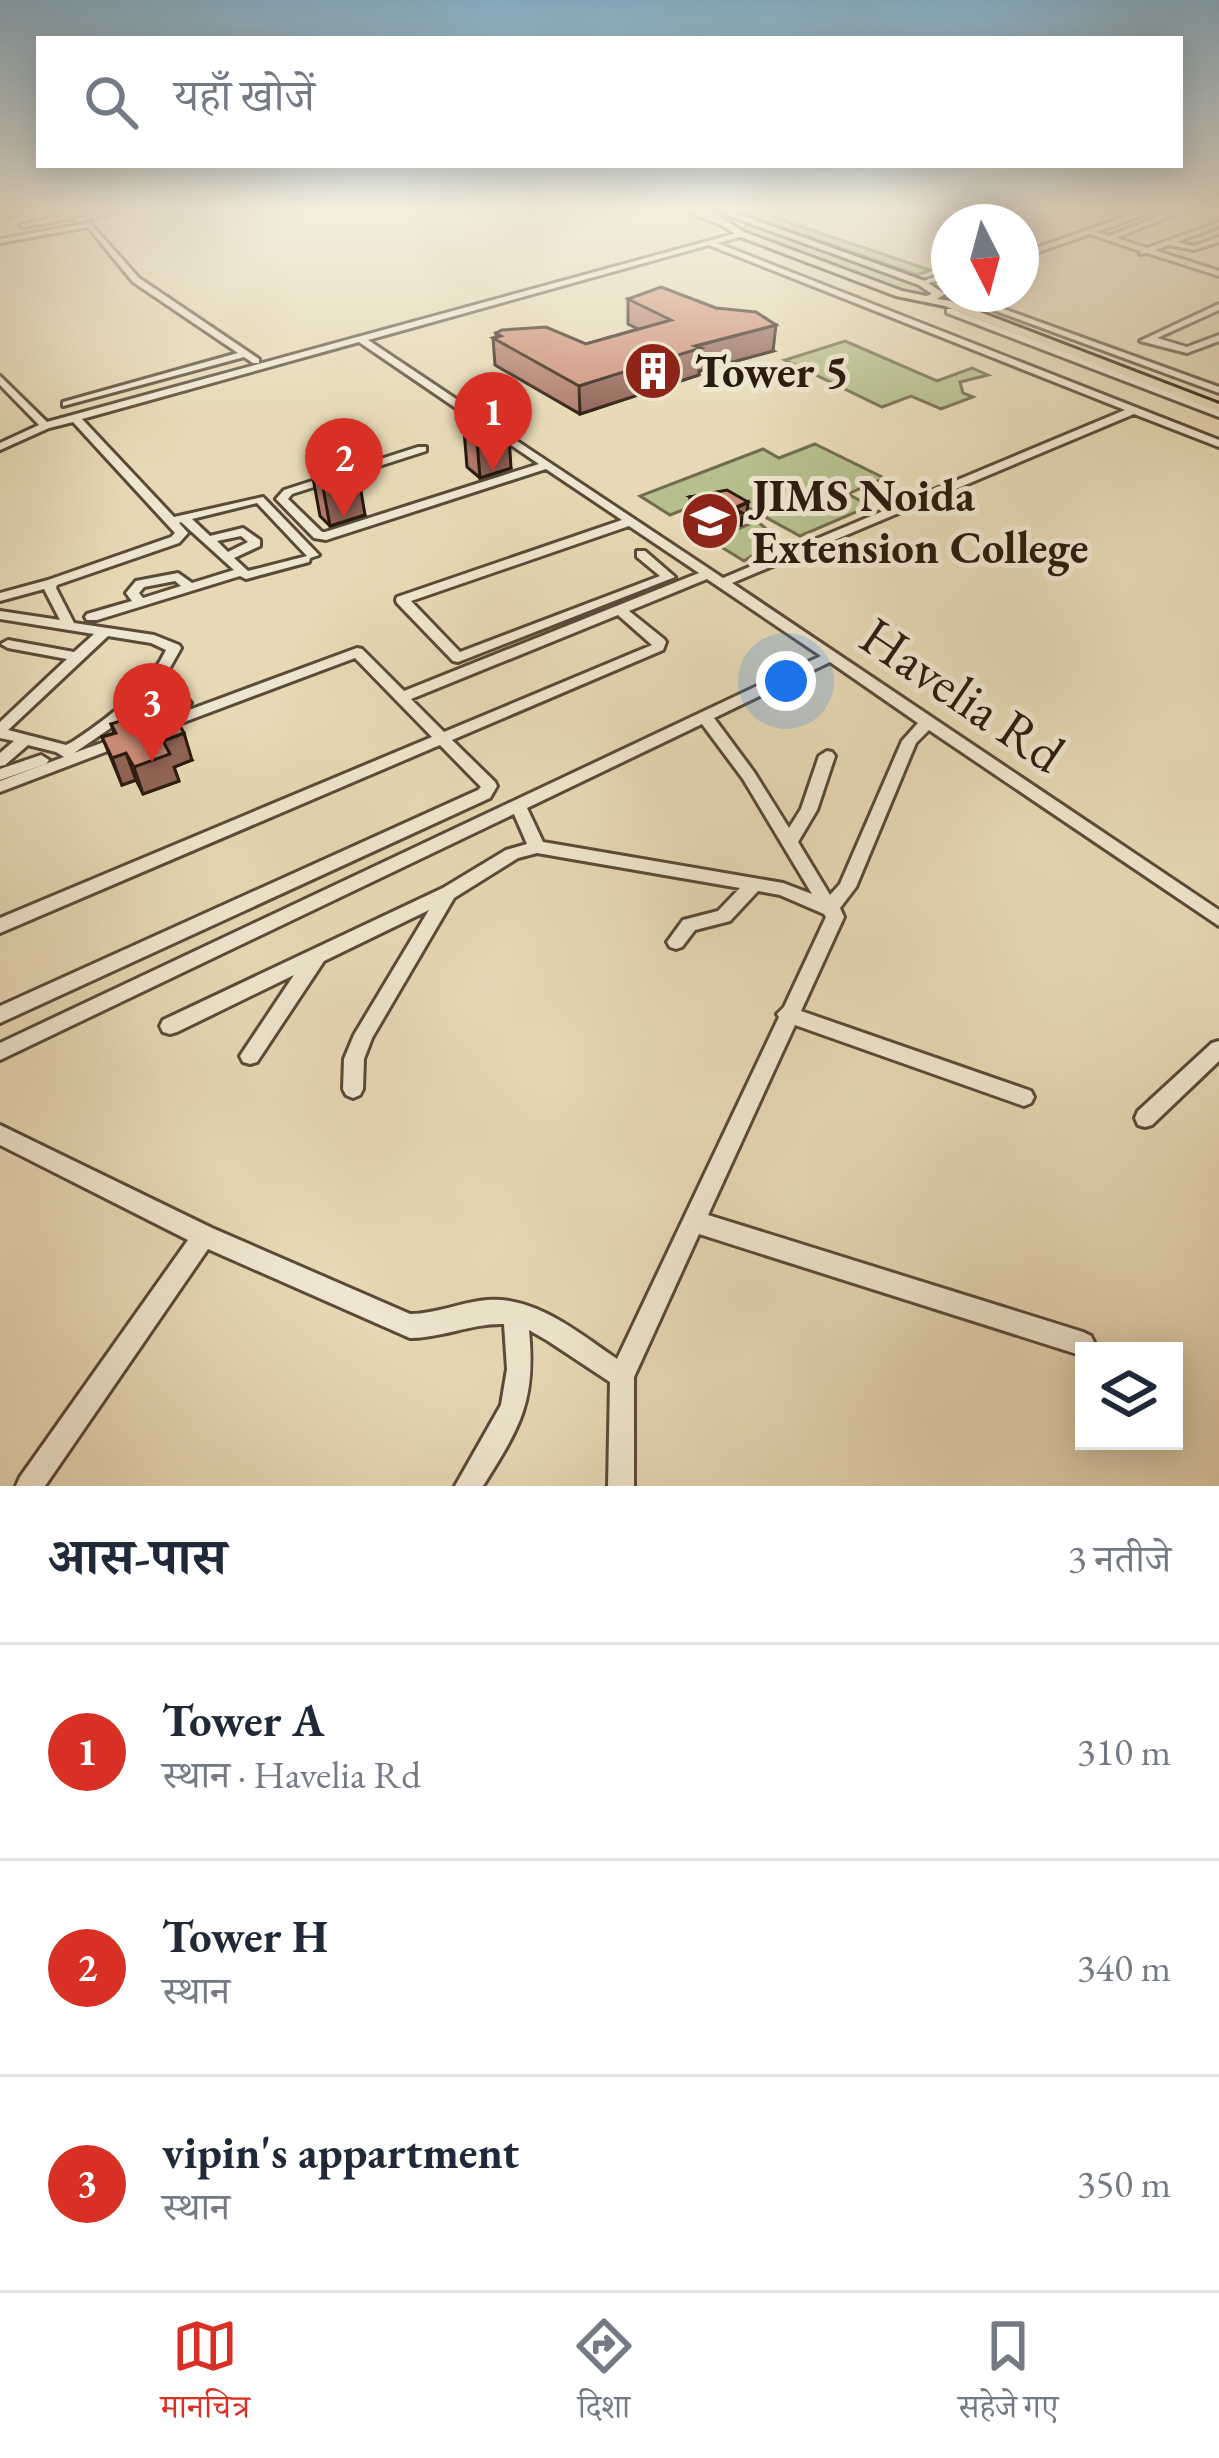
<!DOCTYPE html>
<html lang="hi">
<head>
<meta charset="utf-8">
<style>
  :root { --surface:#fff; --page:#f2f2f3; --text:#1f2937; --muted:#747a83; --line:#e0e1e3; --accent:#d93025 }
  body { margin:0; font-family:"EB Garamond","Noto Serif Devanagari",serif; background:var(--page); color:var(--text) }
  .controls { position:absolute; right:36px; bottom:36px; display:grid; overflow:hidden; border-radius:0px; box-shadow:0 6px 30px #0003 }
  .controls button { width:108px; height:108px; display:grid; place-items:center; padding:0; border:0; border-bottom:3px solid var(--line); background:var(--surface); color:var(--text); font:60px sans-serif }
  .compass { position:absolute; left:931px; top:204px; width:108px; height:108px; border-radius:50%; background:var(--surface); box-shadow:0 6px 30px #0003; rotate:174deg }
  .you { position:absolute; left:786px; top:681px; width:42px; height:42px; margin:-30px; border:9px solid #fff; border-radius:50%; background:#1a73e8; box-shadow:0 0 0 18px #1a73e833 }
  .badge { display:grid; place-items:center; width:78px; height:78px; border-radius:50%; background:var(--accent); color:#fff; font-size:39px; font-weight:700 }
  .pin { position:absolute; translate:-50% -99px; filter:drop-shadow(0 3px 6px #0008) }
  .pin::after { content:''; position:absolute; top:63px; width:42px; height:36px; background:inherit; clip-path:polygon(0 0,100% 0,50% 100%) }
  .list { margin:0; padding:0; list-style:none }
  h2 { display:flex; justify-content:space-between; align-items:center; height:156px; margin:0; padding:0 48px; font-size:51px }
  h2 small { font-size:39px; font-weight:400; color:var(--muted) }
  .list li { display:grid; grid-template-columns:78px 1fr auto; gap:36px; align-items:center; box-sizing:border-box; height:216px; padding:0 48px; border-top:3px solid var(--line) }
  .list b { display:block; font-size:45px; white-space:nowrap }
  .list p { margin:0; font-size:39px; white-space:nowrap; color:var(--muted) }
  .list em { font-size:39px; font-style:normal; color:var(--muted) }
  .icon { flex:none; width:66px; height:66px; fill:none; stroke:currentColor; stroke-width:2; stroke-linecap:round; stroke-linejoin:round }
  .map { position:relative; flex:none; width:1219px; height:1486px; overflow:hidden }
  .search { position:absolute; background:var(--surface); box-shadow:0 6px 30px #0003; left:36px; right:36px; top:36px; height:132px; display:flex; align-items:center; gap:30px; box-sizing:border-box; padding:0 42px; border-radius:0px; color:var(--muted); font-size:45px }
  .sheet { height:804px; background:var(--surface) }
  nav { display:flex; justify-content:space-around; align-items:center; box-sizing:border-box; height:168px; border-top:3px solid var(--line); background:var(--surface); font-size:33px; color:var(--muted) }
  nav a { display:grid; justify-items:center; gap:6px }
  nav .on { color:var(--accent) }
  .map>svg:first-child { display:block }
  .green { fill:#b6bf8d; stroke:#706d4e; stroke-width:3 }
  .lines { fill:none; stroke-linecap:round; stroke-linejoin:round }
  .minor-casing { stroke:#5a4a38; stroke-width:6 }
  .major-casing { stroke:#2b1b0e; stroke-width:6 }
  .minor { fill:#efe6cf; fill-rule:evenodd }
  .major { fill:#e7d9b5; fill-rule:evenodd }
  .wall { fill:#b07a68; stroke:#2b1b0e; stroke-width:3 }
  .shaded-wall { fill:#906355; stroke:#2b1b0e; stroke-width:3 }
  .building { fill:#cd8e79; stroke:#2b1b0e; stroke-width:3 }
  .labels { text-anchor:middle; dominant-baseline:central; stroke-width:10; stroke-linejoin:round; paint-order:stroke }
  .far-poi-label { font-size:45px; font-weight:bold; fill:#2b1b0e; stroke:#efe6cf; text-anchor:start }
  .street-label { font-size:54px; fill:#2b1b0e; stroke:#efe6cf }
</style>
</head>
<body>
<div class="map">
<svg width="1219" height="1486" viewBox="0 0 1219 1486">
  <rect width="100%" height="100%" fill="#e7d9b5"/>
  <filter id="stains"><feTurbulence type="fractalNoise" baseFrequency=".00167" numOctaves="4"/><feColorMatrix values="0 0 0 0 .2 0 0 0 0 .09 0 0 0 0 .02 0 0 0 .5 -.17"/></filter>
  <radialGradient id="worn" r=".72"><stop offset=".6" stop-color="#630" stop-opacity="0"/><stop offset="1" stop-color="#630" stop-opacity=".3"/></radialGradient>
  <g class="green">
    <polygon points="761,213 930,270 917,275 739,212"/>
    <polygon points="750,225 929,288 932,293 909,295 740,230"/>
    <polygon points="845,341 937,381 972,368 988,375 960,382 963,393 973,397 941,409 911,396 882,407 785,360"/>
    <polygon points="815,444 884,478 848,494 870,506 800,536 723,494 670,515 640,496 763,449 779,458"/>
    <polygon points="757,521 778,539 744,561 710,540"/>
  </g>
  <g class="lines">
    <defs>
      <g id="minor">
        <polygon points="7,212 22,212 9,216"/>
        <polygon points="103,212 118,212 77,222 73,220"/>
        <polygon points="687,212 698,212 733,225 726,227"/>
        <polygon points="1139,212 1150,212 1097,232 1109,236 1170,212 1181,212 1116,238 1147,248 1219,222 1219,226 1177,242 1193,246 1219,237 1219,242 1194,250 1169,245 1154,250 1219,271 1219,276 1147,253 1140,254 1140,251 1090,234 1021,258 1021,253"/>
        <polygon points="66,215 69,219 24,227 20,225"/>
        <polygon points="90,223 139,278 259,359 259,363 253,363 244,357 63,406 63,402 238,353 133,282 88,227 0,243 0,239"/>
        <path d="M 741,232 L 744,236 L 717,243 L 1219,440 L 1219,447 L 1134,414 L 732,583 L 1219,910 L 1219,926 L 929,730 L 916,743 L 856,887 L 840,908 L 844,917 L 801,1011 L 1031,1091 L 1034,1097 L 1031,1103 L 1024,1106 L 795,1025 L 708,1215 L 1083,1332 L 1091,1336 L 1095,1344 L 1092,1351 L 1084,1351 L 1083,1356 L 699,1234 L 634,1377 L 634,1486 L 608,1486 L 610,1382 L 548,1341 L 529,1330 C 536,1402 520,1427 483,1486 L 455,1486 L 501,1405 L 507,1369 L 504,1324 C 472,1323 442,1338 410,1338 L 208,1249 L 45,1486 L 16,1486 L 20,1477 L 188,1240 L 0,1145 L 0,1125 L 212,1228 L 410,1314 C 437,1314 461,1302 487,1300 C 535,1296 579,1333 617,1359 L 779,1017 L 777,1014 L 784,1007 L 826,917 L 824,914 L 780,895 L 758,891 L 730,921 L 695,930 L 682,947 L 676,949 L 670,947 L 667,942 L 683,920 L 718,911 L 740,888 L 537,853 L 518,858 L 454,898 L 372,1038 L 364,1059 L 363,1089 L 360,1095 L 353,1098 L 346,1095 L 343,1089 L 344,1059 L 354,1035 L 429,910 L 324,961 L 257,1062 L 250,1064 L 243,1062 L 240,1056 L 294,975 L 177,1032 L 170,1034 L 163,1032 L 160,1026 L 163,1020 L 443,888 L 506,850 L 527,844 L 514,814 L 0,1060 L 0,1043 L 821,656 L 707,579 L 629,611 L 664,639 L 666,642 L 663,650 L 452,740 L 495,782 L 497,786 L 490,798 L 0,1023 L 0,1006 L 478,790 L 481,787 L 440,745 L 0,933 L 0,918 L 432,737 L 355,658 L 160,731 L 153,726 L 163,719 L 161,716 L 176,702 L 159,682 L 115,725 L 74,753 L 121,736 L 128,741 L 126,744 L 0,792 L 0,781 L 64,757 L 56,752 L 28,745 L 5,765 L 0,766 L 0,753 L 14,741 L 0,738 L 0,722 L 67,659 L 8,648 L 1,644 L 8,640 L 74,652 L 94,634 L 0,619 L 0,611 L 60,620 L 44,589 L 0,601 L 0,593 L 48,580 L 171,537 L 175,533 L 73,422 L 49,428 L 0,450 L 0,443 L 39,425 L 0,385 L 0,376 L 47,422 ZM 709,245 L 1125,410 L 723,578 L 496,427 L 492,428 L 492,432 L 539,464 L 325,532 L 322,532 L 288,499 L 292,494 L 426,451 L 426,447 L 418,447 L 284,490 L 276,499 L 278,501 L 314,538 L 326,540 L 546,469 L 622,520 L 397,597 L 396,600 L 397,603 L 453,661 L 458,662 L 675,577 L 645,551 L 637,551 L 637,557 L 660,576 L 460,652 L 411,601 L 629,526 L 699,573 L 404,691 L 362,649 L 357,648 L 181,713 L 191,703 L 167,673 L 181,648 L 179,645 L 154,635 L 74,623 L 56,588 L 57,585 L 179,543 L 188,533 L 179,523 L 181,522 L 234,570 L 192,583 L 178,573 L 136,581 L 126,593 L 132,601 L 87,614 L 85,617 L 87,620 L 97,620 L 240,576 L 246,579 L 309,562 L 310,558 L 319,555 L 263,497 L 174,517 L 82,419 L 359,342 L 472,419 L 480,419 L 480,415 L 368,340 ZM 257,503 L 307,556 L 248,571 L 234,558 L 260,546 L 260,540 L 243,528 L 210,536 L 192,519 ZM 241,536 L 248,542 L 228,552 L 217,541 ZM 175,581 L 181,586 L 143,598 L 139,593 L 144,587 ZM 618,615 L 652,645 L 444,732 L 411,699 ZM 108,636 L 151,643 L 166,650 C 149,687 109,718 72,742 L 66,745 L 8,730 ZM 830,662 L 918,723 L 902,741 L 840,884 L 830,895 L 798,842 L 817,810 L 835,756 L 832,752 L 827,751 L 819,756 L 801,809 L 789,828 L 754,772 L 714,718 ZM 702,724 L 743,779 L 812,894 L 783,883 L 543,842 L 527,808 Z"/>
        <polygon points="949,272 949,277 922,285 918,283"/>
        <polygon points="950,294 962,294 1219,387 1219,393"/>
        <polygon points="1219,304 1219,310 1157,338 1187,347 1219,335 1219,341 1187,353 1140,341"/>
        <polygon points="947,309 953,309 1015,333 1025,332 1024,336 1219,411 1219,417 947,313"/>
        <polygon points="41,755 49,760 46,764 0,780 0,769"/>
        <polygon points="1219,1041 1219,1061 1152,1125 1145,1127 1138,1125 1135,1118 1138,1111 1212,1043"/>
      </g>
      <polygon id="major" points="702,212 713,212 744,232 902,291 926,296 932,294 919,285 719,212 732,212 925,281 945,294 937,299 951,301 1219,404 1219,412 945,306 896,296 738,236"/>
    </defs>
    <use href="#minor" class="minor-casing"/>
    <use href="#major" class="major-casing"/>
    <use href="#minor" class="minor"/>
    <use href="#major" class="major"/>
  </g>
  <g class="wall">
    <polygon points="628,299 773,351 699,371 699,375 580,414 495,365 493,338 496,338 496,333 586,344 638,329 628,324"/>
    <polygon points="488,397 511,468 480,478 467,467 462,405"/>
    <polygon points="335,440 365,515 330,526 320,516 308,451"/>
    <polygon points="690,497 747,514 742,517 741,525 716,531 689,515"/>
    <polygon points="151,721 192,760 174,767 179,781 143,794 136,780 122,785 102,737 114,733 111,724"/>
  </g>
  <g class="shaded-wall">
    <polygon points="776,325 773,351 699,371 699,375 580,414 579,386 695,346"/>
    <polygon points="507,405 511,468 480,478 475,415"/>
    <polygon points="354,449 365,515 330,526 318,460"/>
    <polygon points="748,502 747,514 742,517 741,525 716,531 717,519"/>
    <polygon points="184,733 192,760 174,767 179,781 143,794 134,767 163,741"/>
    <polygon points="126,753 136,780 122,785 112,758"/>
  </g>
  <g class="building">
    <polygon points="661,287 716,308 756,312 776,325 695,346 701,348 579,386 493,338 501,336 496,333 502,330 546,327 586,344 671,320 628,299"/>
    <polygon points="488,397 507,405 475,415 462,405"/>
    <polygon points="335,440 345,440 354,449 318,460 308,451"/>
    <polygon points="727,490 748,502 734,508 742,513 717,519 690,503 696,500 690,497"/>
    <polygon points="146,712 151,721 173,713 184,733 163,741 170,754 134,767 126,753 112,758 102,737 116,733 111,724"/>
  </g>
  <linearGradient id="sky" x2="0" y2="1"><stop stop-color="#87b6d3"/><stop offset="0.5" stop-color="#f4eede"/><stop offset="1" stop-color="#f4eede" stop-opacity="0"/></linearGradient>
  <rect width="1219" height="421" fill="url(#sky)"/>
  <defs>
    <symbol id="building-disc" viewBox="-11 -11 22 22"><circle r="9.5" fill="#8f2418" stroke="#efe6cf"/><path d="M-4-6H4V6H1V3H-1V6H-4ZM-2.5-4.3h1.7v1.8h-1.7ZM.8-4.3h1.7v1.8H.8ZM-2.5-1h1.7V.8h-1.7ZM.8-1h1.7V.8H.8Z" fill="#fff"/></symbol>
    <symbol id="school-disc" viewBox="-11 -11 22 22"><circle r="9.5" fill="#8f2418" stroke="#efe6cf"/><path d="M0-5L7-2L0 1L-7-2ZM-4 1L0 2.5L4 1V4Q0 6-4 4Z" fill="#fff"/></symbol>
  </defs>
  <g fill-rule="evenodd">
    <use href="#building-disc" x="620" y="338" width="66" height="66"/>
    <use href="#school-disc" x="677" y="488" width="66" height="66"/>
  </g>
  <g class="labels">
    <g class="far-poi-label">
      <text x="695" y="371">Tower 5</text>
      <text x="752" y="495">JIMS Noida<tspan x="752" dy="52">Extension College</tspan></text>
    </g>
    <g class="street-label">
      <text transform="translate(963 694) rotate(34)">Havelia Rd</text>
    </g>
  </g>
  <rect width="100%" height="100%" filter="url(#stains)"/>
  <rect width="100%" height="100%" fill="url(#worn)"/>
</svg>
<div class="controls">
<button><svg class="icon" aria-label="layers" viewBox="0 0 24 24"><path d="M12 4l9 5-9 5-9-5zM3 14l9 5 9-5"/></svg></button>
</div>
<svg class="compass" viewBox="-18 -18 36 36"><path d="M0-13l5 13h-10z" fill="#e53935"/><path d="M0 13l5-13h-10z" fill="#747a83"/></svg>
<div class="you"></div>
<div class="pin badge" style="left:493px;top:471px">1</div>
<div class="pin badge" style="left:344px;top:517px">2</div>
<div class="pin badge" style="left:152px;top:762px">3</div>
<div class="search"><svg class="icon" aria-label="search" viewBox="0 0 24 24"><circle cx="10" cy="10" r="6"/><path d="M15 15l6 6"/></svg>यहाँ खोजें</div>
</div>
<section class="sheet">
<h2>आस-पास<small>3 नतीजे</small></h2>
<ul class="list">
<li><span class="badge">1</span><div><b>Tower A</b><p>स्थान · Havelia Rd</p></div><em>310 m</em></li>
<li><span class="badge">2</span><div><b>Tower H</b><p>स्थान</p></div><em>340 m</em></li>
<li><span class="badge">3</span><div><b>vipin's appartment</b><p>स्थान</p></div><em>350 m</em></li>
</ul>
</section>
<nav>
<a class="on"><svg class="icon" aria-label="map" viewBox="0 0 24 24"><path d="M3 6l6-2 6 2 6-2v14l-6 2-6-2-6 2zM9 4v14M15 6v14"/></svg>मानचित्र</a>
<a><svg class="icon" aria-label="directions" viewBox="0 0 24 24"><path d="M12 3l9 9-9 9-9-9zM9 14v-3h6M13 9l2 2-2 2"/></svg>दिशा</a>
<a><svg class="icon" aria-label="saved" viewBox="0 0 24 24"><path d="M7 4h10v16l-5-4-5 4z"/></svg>सहेजे गए</a>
</nav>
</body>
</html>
